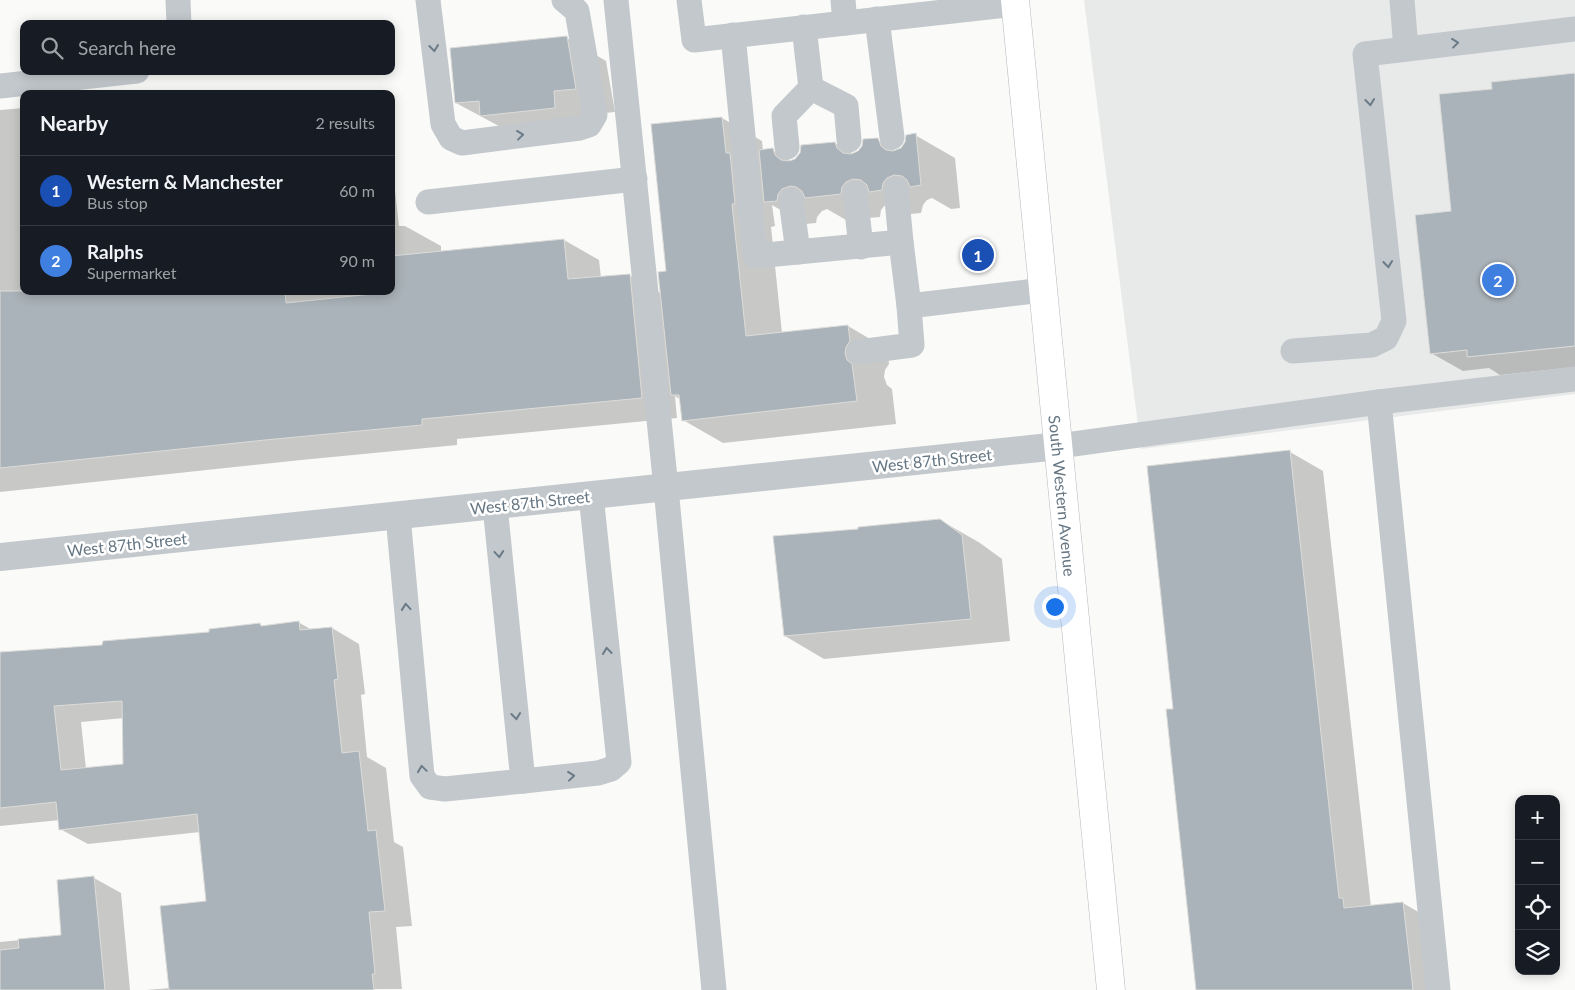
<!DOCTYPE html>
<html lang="en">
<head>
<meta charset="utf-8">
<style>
  :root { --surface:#171b24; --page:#20242c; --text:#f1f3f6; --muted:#9ea1a6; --line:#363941; --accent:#2563eb }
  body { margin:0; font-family:Lato,sans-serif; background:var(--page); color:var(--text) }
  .controls { position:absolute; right:15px; bottom:15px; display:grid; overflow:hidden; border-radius:10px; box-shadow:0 2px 12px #0003 }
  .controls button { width:45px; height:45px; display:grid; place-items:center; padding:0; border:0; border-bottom:1px solid var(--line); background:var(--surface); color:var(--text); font:25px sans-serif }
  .you { position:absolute; left:1054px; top:606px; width:18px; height:18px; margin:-12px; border:4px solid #fff; border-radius:50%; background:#1a73e8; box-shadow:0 0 0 8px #1a73e833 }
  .badge { display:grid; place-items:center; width:32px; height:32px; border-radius:50%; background:var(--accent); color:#fff; font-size:16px; font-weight:700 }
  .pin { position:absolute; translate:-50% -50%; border:2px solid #fff; box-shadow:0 1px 5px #0006 }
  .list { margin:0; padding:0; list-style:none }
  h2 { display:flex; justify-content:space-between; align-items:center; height:65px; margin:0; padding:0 20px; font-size:21px }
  h2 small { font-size:16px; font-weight:400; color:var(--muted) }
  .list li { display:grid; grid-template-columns:32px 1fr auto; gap:15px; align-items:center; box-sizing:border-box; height:70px; padding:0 20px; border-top:1px solid var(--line) }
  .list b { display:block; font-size:19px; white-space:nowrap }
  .list p { margin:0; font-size:16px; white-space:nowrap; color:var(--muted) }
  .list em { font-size:16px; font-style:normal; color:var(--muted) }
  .icon { flex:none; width:28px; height:28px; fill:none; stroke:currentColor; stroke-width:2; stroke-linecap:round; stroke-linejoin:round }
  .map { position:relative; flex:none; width:1575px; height:990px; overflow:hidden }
  .search { position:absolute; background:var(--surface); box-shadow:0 2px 12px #0003; left:20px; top:20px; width:375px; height:55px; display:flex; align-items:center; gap:12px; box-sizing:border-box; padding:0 18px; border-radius:10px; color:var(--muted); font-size:19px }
  .panel { position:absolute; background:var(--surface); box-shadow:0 2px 12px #0003; left:20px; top:90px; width:375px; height:205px; border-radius:10px }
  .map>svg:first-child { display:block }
  .built { fill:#e8e9e9 }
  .shadow { fill:#0003; fill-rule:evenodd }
  .building { fill:#aab3b9; stroke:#dcdcda; fill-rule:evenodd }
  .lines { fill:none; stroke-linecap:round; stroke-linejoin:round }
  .primary-casing { stroke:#b5babe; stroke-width:29 }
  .lane { stroke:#c3c8cc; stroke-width:25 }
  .street { stroke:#c3c8cc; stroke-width:28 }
  .primary { stroke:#fff; stroke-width:28 }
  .oneway { stroke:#6a7a87 }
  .labels { text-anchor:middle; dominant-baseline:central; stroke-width:5; stroke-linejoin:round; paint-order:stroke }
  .street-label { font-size:16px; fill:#657683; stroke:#fff }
</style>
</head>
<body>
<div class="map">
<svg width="1575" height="990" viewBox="0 0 1575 990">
  <rect width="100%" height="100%" fill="#fafaf8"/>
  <polygon class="built" points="1084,0 1575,0 1575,394 1141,449"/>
  <g class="shadow">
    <polygon points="567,38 606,61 615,112 593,114 521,138 456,103"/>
    <polygon points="1575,74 1575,367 1500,375 1489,368 1463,371 1431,353 1452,212 1493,90"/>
    <polygon points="24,108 24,291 391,291 391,155 399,226 405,226 441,246 441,252 564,240 599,260 601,278 629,275 662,294 667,272 722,118 762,141 763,151 772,150 792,161 835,143 854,154 877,140 897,151 902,149 915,135 955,158 960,208 951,209 932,198 927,200 923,205 921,213 910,214 886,204 881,210 880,217 846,220 827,209 822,211 817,217 816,223 805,224 772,205 775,226 771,227 782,333 848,326 887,349 889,364 885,370 884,377 887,385 892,389 896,424 723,443 683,420 681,400 675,396 677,418 457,439 457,445 301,460 0,492 0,110"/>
    <polygon points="1290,452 1323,471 1371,907 1403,903 1437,923 1444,990 1197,990 1174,710"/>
    <polygon points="940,520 980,543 1002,559 1010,641 824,659 785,636 859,530"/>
    <path d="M 298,622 L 312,630 L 332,628 L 359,644 L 365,694 L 361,695 L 367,757 L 386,768 L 394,842 L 403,847 L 412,926 L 396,927 L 402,989 L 146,990 L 170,988 L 208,902 L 200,832 L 88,844 L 60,829 L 60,820 L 0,826 L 0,654 L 104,646 L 210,633 L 260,625 L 263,626 ZM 124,718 L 125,765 L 86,769 L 81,722 Z"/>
    <polygon points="94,878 121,893 130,990 0,990 0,942 63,936"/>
  </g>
  <g class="building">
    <polygon points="567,36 576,89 554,91 555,108 480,116 479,101 455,103 450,48"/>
    <polygon points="1575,73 1575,346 1467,357 1467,350 1430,354 1415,215 1451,211 1439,94 1492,89 1491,82"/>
    <polygon points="722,117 726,153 730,153 735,204 732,204 746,336 848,325 850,341 846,347 845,353 847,360 852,364 857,401 682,421 679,395 671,395 658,272 666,271 651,124"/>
    <polygon points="916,133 921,185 910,187 907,180 902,176 894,175 887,178 883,183 882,190 869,192 867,185 861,180 853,179 846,182 842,187 841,194 805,198 802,191 796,187 790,186 782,189 778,194 777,201 764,202 759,150 773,148 775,155 781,160 789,161 795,159 800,153 801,145 835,142 837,148 843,153 851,154 858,151 862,146 863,139 878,138 881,146 886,150 893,151 901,148 905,142 906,135"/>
    <polygon points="564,239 568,279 630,274 642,398 422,419 422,425 265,440 0,468 0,291 285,291 286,303 391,292 391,256"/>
    <polygon points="1290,450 1339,898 1343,898 1344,908 1403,902 1413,990 1196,990 1166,709 1173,709 1147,466"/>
    <polygon points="940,519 962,535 971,619 784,636 773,536 858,529 858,527"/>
    <path d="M 299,621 L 300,630 L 332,627 L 338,679 L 334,680 L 342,753 L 359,751 L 368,831 L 376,830 L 385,911 L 369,912 L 375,974 L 372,974 L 374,990 L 169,990 L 160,906 L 206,901 L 197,814 L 59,830 L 56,802 L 0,808 L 0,652 L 102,645 L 103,641 L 209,632 L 209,629 L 260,623 L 261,626 ZM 122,701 L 123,764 L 61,770 L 54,706 Z"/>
    <polygon points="94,876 105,990 0,990 0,950 19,948 18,939 61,935 57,880"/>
  </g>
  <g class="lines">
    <defs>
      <g id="primary">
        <path id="s1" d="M 1015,0 L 1111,990"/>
      </g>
    </defs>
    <use href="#primary" class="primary-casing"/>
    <g class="lane">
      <polyline points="178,0 179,24"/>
      <polyline points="428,0 443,124 451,138 462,143 580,128 589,125 595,115 577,11 564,0"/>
      <polyline points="616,0 666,488 714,990"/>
      <polyline points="689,0 694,40 1015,4"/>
      <polyline points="843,0 845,23"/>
      <polyline points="1402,0 1406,49"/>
      <polyline points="877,19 892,137"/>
      <polyline points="804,27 811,88"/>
      <polyline points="733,35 755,256 901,242 909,306 1043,290"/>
      <polyline points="0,86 137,71"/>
      <polyline points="811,88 846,106 849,140"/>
      <polyline points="787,147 784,116 811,88"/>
      <polyline points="896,189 901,242"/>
      <polyline points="855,193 861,247"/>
      <polyline points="791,200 798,252"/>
      <polyline points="428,202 635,179"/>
      <polyline points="1293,351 1372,345 1386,338 1394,321 1365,54 1575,29"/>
      <polyline points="859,352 912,345 909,306"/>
      <polyline points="1379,402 1575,379"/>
      <polyline points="1059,446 1379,402 1438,990"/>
      <polyline points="398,516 422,776 430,787 445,789 523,781 495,506"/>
      <polyline points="523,781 598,773 611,769 619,762 591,495"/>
    </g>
    <polyline class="street" points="0,557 1059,446"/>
    <use href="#primary" class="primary"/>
  </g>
  <defs><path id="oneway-chevron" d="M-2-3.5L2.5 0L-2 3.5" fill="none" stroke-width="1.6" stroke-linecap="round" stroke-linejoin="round" transform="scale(1.25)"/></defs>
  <g class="oneway">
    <use href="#oneway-chevron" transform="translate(1455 43) rotate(-7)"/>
    <use href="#oneway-chevron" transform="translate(434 48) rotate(83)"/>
    <use href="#oneway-chevron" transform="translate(1370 102) rotate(84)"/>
    <use href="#oneway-chevron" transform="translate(520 135) rotate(-7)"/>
    <use href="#oneway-chevron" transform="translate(1388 264) rotate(84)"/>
    <use href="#oneway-chevron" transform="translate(499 554) rotate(85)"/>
    <use href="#oneway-chevron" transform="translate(406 607) rotate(-95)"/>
    <use href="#oneway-chevron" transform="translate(607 651) rotate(-96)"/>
    <use href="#oneway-chevron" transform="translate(516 716) rotate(84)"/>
    <use href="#oneway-chevron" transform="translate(422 769) rotate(-98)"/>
    <use href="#oneway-chevron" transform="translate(571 776) rotate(-6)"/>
  </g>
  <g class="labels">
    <g class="street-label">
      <text transform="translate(932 460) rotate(-6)">West 87th Street</text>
      <text stroke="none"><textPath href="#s1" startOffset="498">South Western Avenue</textPath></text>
      <text transform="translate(530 502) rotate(-6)">West 87th Street</text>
      <text transform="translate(127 544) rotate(-6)">West 87th Street</text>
    </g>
  </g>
</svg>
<div class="controls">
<button>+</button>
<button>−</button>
<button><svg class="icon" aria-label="locate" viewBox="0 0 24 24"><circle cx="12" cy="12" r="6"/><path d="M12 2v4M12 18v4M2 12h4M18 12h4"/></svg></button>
<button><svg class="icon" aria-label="layers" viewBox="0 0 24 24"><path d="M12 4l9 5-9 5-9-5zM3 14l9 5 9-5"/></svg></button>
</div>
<div class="you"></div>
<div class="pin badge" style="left:978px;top:255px;background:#1a4fb4">1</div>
<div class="pin badge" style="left:1498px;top:280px;background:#3f7fe0">2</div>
<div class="search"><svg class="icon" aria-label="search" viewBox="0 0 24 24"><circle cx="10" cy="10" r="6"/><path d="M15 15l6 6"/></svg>Search here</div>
<section class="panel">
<h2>Nearby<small>2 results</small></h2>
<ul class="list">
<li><span class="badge" style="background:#1a4fb4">1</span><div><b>Western &amp; Manchester</b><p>Bus stop</p></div><em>60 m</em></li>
<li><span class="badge" style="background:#3f7fe0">2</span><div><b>Ralphs</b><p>Supermarket</p></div><em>90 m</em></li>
</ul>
</section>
</div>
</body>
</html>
